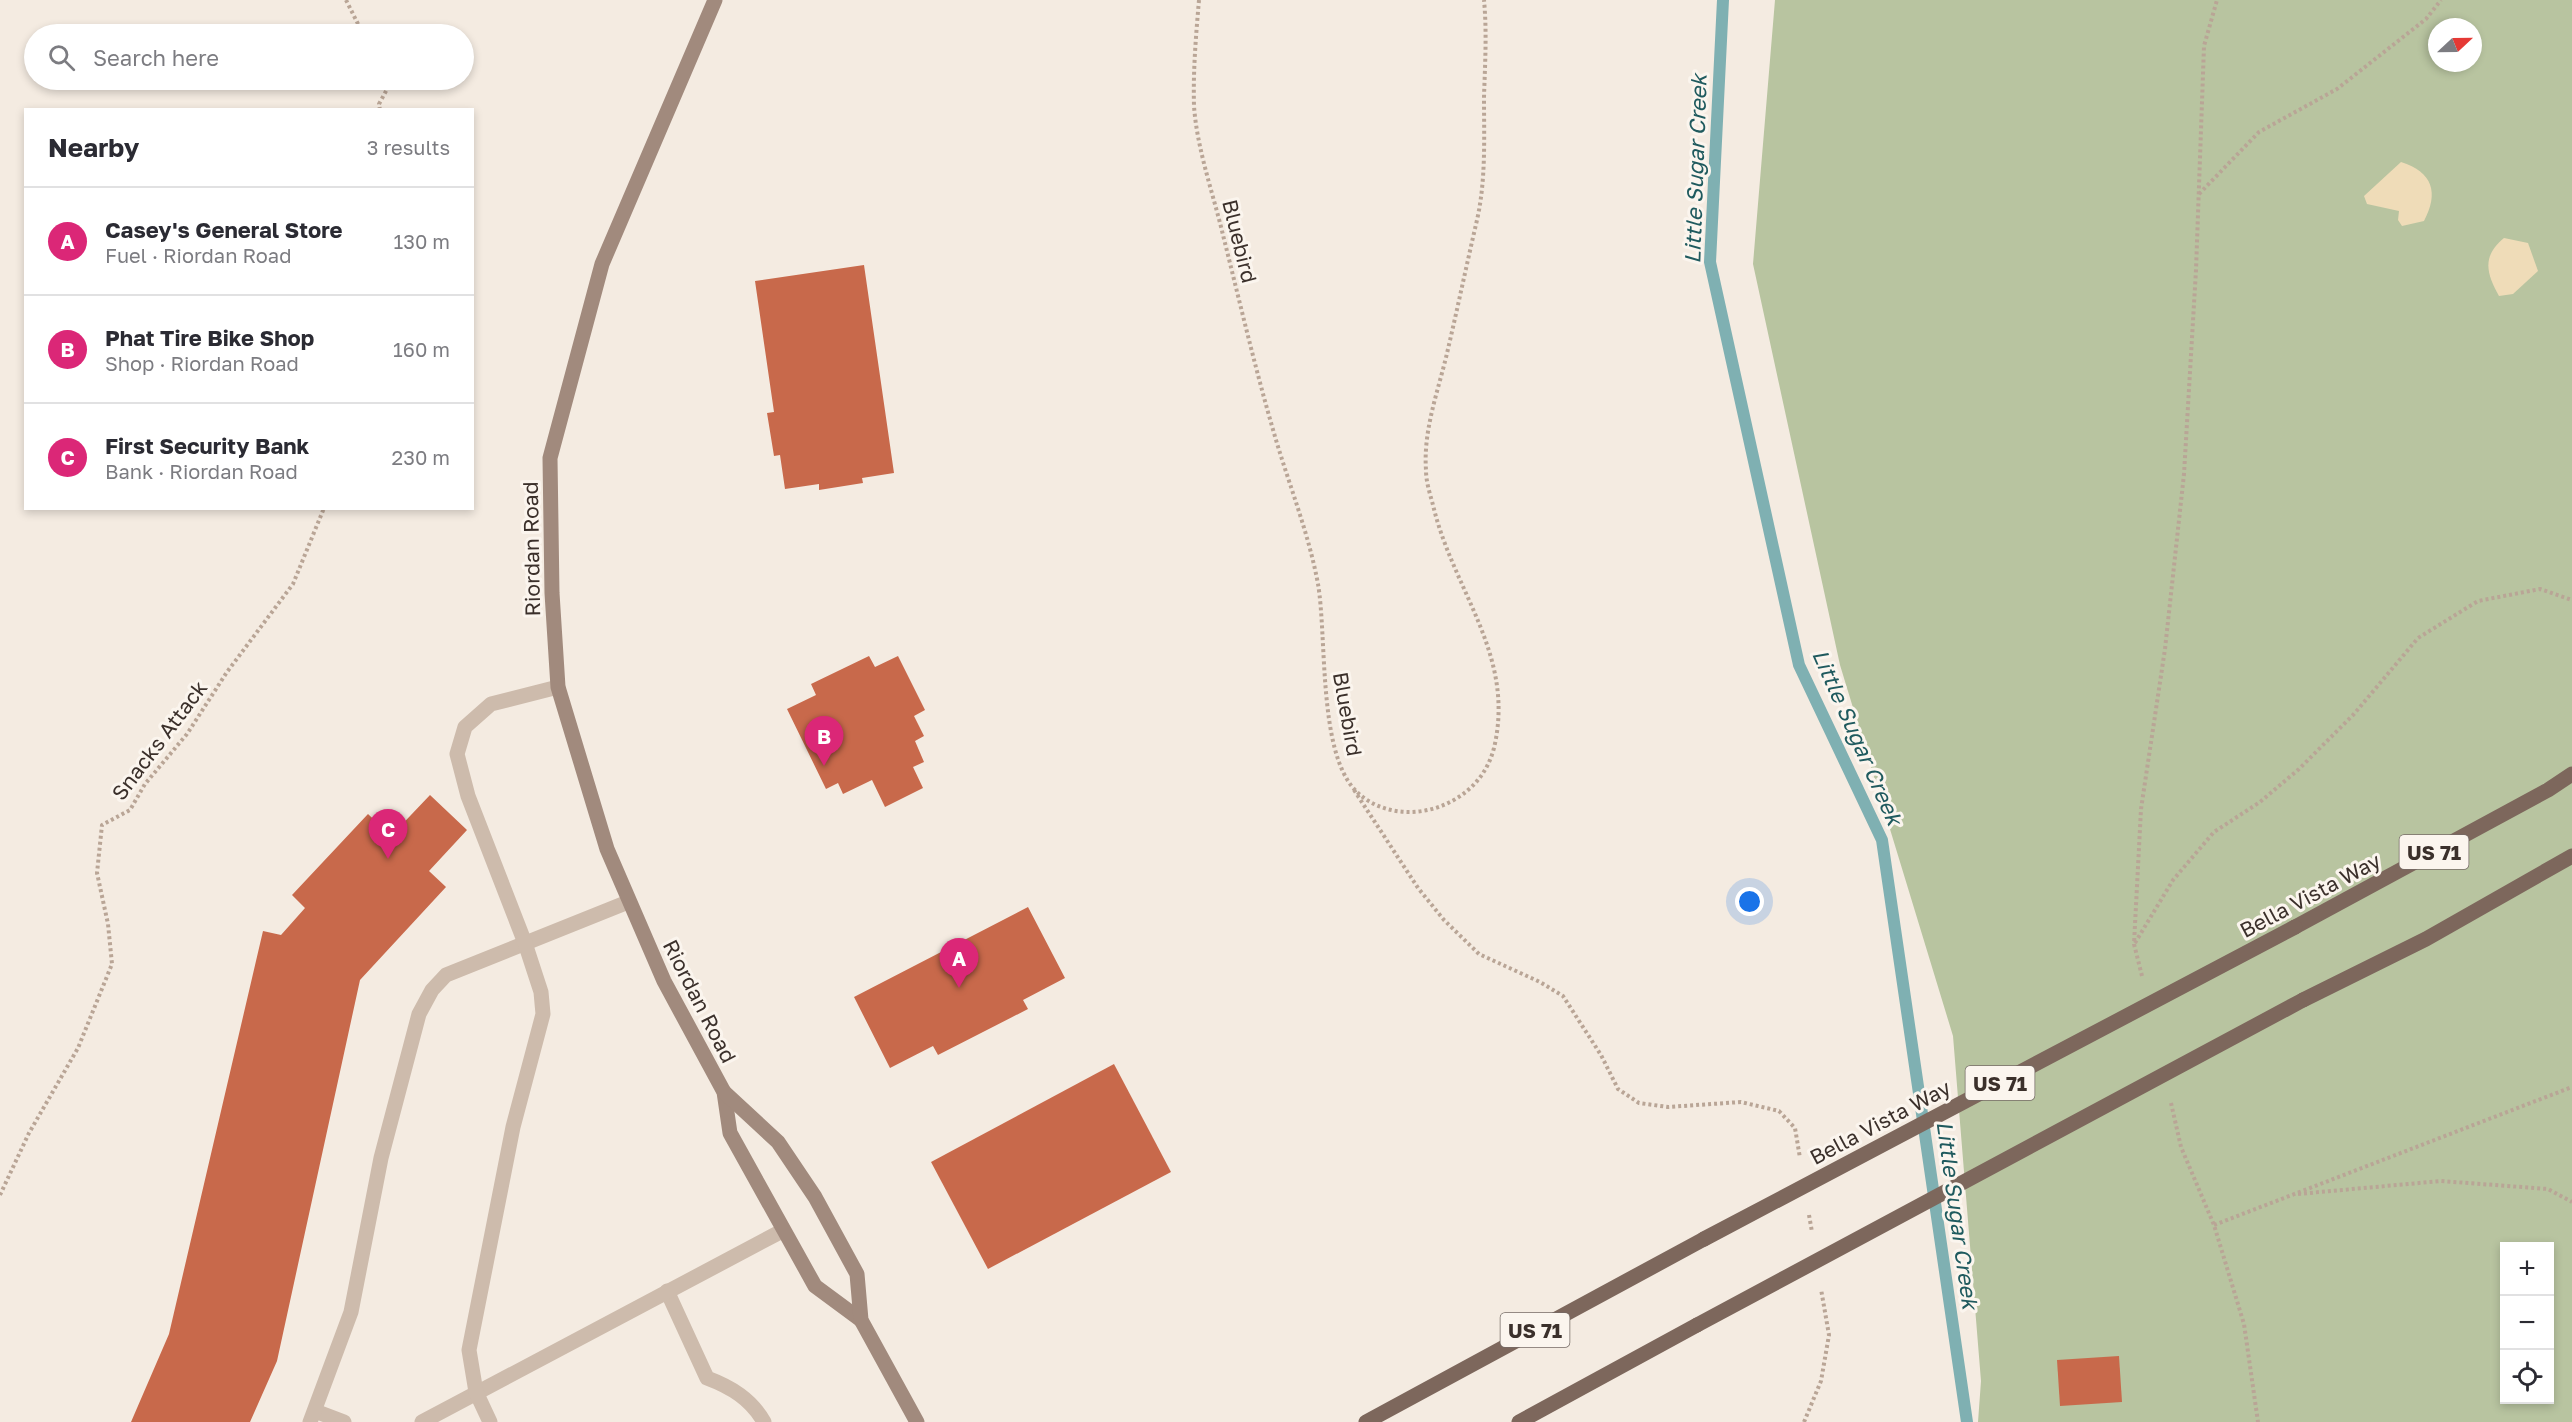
<!DOCTYPE html>
<html lang="en">
<head>
<meta charset="utf-8">
<style>
  :root { --surface:#fff; --page:#f7f7f7; --text:#2b2b33; --muted:#7c7c81; --line:#e1e1e2; --accent:#db2777 }
  body { margin:0; font-family:"Golos Text",sans-serif; background:var(--page); color:var(--text) }
  .controls { position:absolute; right:18px; bottom:18px; display:grid; overflow:hidden; border-radius:0px; box-shadow:0 3px 9px #0003 }
  .controls button { width:54px; height:54px; display:grid; place-items:center; padding:0; border:0; border-bottom:2px solid var(--line); background:var(--surface); color:var(--text); font:30px sans-serif }
  .compass { position:absolute; left:2428px; top:18px; width:54px; height:54px; border-radius:50%; background:var(--surface); box-shadow:0 3px 9px #0003; rotate:68deg }
  .you { position:absolute; left:1750px; top:902px; width:21px; height:21px; margin:-15px; border:4px solid #fff; border-radius:50%; background:#1a73e8; box-shadow:0 0 0 9px #1a73e833 }
  .badge { display:grid; place-items:center; width:39px; height:39px; border-radius:50%; background:var(--accent); color:#fff; font-size:20px; font-weight:700 }
  .pin { position:absolute; translate:-50% -50px; filter:drop-shadow(0 2px 3px #0008) }
  .pin::after { content:''; position:absolute; top:32px; width:21px; height:18px; background:inherit; clip-path:polygon(0 0,100% 0,50% 100%) }
  .list { margin:0; padding:0; list-style:none }
  h2 { display:flex; justify-content:space-between; align-items:center; height:78px; margin:0; padding:0 24px; font-size:26px }
  h2 small { font-size:20px; font-weight:400; color:var(--muted) }
  .list li { display:grid; grid-template-columns:39px 1fr auto; gap:18px; align-items:center; box-sizing:border-box; height:108px; padding:0 24px; border-top:2px solid var(--line) }
  .list b { display:block; font-size:22px; white-space:nowrap }
  .list p { margin:0; font-size:20px; white-space:nowrap; color:var(--muted) }
  .list em { font-size:20px; font-style:normal; color:var(--muted) }
  .icon { flex:none; width:33px; height:33px; fill:none; stroke:currentColor; stroke-width:2; stroke-linecap:round; stroke-linejoin:round }
  .map { position:relative; flex:none; width:2572px; height:1422px; overflow:hidden }
  .search { position:absolute; background:var(--surface); box-shadow:0 3px 9px #0003; left:24px; top:24px; width:450px; height:66px; display:flex; align-items:center; gap:15px; box-sizing:border-box; padding:0 21px; border-radius:33px; color:var(--muted); font-size:22px }
  .panel { position:absolute; background:var(--surface); box-shadow:0 3px 9px #0003; left:24px; top:108px; width:450px; height:402px; border-radius:0px }
  .map>svg:first-child { display:block }
  .green { fill:#b8c4a0; fill-rule:evenodd }
  .sand { fill:#efdcb8 }
  .lines { fill:none; stroke-linecap:round; stroke-linejoin:round }
  .stream { stroke:#7fb0b2; stroke-width:12 }
  .building { fill:#c8694b }
  .path { stroke:#b9a596; stroke-width:4; stroke-dasharray:3 3; stroke-linecap:butt }
  .lane { stroke:#cdbbac; stroke-width:15 }
  .secondary { stroke:#a18a7d; stroke-width:15 }
  .primary { stroke:#7d675c; stroke-width:15 }
  .primary-bridge { stroke:#7d675c; stroke-width:15 }
  .labels { text-anchor:middle; dominant-baseline:central; stroke-width:6; stroke-linejoin:round; paint-order:stroke }
  .shield { fill:#fbf5ee; stroke:#756b66; stroke-width:1.5 }
  .shield-label { font-size:20px; font-weight:bold; fill:#3b302b }
  .street-label { font-size:21px; fill:#3b302b; stroke:#fbf5ee }
  .water-label { font-size:22px; font-style:italic; fill:#1f5a5e; stroke:#fbf5ee }
</style>
</head>
<body>
<div class="map">
<svg width="2572" height="1422" viewBox="0 0 2572 1422">
  <rect width="100%" height="100%" fill="#f4ebe1"/>
  <path class="green" d="M 1775,0 L 2572,0 L 2572,1422 L 1978,1422 L 1981,1381 L 1953,1036 L 1840,665 L 1753,264 ZM 2437,27 L 2473,27 L 2473,63 L 2437,63 ZM 2504,1246 L 2550,1246 L 2550,1400 L 2504,1400 Z"/>
  <g class="sand">
    <path d="M 2401,162 C 2433,172 2439,193 2424,221 L 2402,226 L 2398,220 L 2399,211 L 2367,204 L 2364,196 Z"/>
    <path d="M 2504,238 L 2528,243 L 2538,271 L 2513,294 L 2499,296 C 2486,273 2482,256 2504,238 Z"/>
  </g>
  <g class="lines">
    <polyline class="stream" points="1723,0 1710,262 1799,665 1882,840 1967,1422"/>
  </g>
  <g class="building">
    <polygon points="864,265 894,473 862,478 863,483 819,490 819,484 785,489 780,455 774,456 767,413 774,412 755,281"/>
    <polygon points="869,656 875,667 898,656 925,710 914,716 924,736 915,741 924,762 913,767 923,788 885,807 872,780 843,794 838,783 826,789 787,709 816,695 811,684"/>
    <polygon points="430,795 467,830 429,871 446,887 360,980 277,1361 250,1422 131,1422 169,1334 263,931 281,935 305,908 292,895 368,814 391,836"/>
    <polygon points="1028,907 1065,978 1023,1000 1028,1009 938,1055 933,1046 890,1068 854,997"/>
    <polygon points="1114,1064 1171,1172 988,1269 931,1162"/>
    <polygon points="2119,1356 2122,1402 2060,1406 2057,1360"/>
  </g>
  <g class="lines">
    <g class="path">
      <polyline points="346,0 361,30 367,34"/>
      <path d="M 1199,0 C 1196,35 1193,70 1194,106 C 1197,149 1213,193 1223,235 C 1240,303 1256,372 1276,440 C 1290,487 1309,535 1318,584 C 1327,637 1318,751 1355,790 C 1380,816 1421,818 1452,801 C 1474,789 1488,771 1494,748 C 1516,655 1453,591 1433,505 C 1430,494 1426,482 1426,470 C 1423,429 1439,389 1448,349 C 1458,306 1467,263 1477,220 C 1486,180 1484,138 1484,97 C 1485,65 1487,32 1484,0"/>
      <polyline points="380,110 379,104 392,80"/>
      <polyline points="2199,194 2259,132 2337,89 2426,19 2441,0"/>
      <polyline points="1354,790 1418,888 1444,920 1479,954 1540,982 1563,996 1601,1055 1618,1089 1639,1103 1668,1107 1741,1102 1779,1111 1795,1128 1800,1158"/>
      <polyline points="2135,943 2173,880 2214,832 2260,802 2299,769 2354,714 2418,638 2478,601 2540,589 2572,600"/>
      <polyline points="2142,976 2134,944 2141,809 2165,649 2184,474 2196,270 2204,46 2217,0"/>
      <polyline points="2171,1103 2181,1147 2214,1225 2244,1324 2258,1422"/>
      <polyline points="2298,1194 2441,1181 2548,1189 2572,1202"/>
      <polyline points="0,1195 29,1133 78,1048 112,964 108,924 97,873 102,825 130,810 145,784 187,734 227,672 293,584 324,508"/>
      <polyline points="1809,1215 1812,1232"/>
      <polyline points="2214,1225 2572,1087"/>
      <polyline points="1804,1422 1821,1381 1829,1335 1821,1289"/>
    </g>
    <g class="lane">
      <path d="M 667,1291 L 707,1378 C 731,1387 751,1399 764,1422"/>
      <polyline points="315,1411 344,1422"/>
      <polyline points="310,1422 351,1312 381,1158 419,1014 432,990 446,975 628,902"/>
      <polyline points="422,1422 782,1231"/>
      <polyline points="490,1422 476,1392 469,1350 513,1127 543,1014 541,992 525,943 468,796 457,754 465,727 491,704 558,687"/>
    </g>
    <g class="secondary">
      <polyline points="715,0 602,264 550,458 552,593 558,687 607,849 664,981 724,1092 730,1133 815,1286 861,1320"/>
      <polyline points="724,1092 778,1142 815,1197 857,1274 861,1320 917,1422"/>
    </g>
    <g class="primary">
      <polyline points="2295,927 2548,790 2572,774"/>
      <polyline points="2303,1000 2426,939 2572,856"/>
      <polyline points="1366,1422 1704,1239"/>
      <polyline points="1519,1422 1697,1325"/>
    </g>
    <g class="primary-bridge">
      <polyline points="1704,1239 2295,927"/>
      <polyline points="1697,1325 2303,1000"/>
    </g>
  </g>
  <g class="labels">
    <g class="shield">
      <rect x="2399.5" y="835" width="69" height="34" rx="4.5"/>
      <rect x="1965.5" y="1066" width="69" height="34" rx="4.5"/>
      <rect x="1500.5" y="1313" width="69" height="34" rx="4.5"/>
    </g>
    <g class="shield-label">
      <text x="2434" y="852">US 71</text>
      <text x="2000" y="1083">US 71</text>
      <text x="1535" y="1330">US 71</text>
    </g>
    <g class="street-label">
      <text transform="translate(1240 241) rotate(76)">Bluebird</text>
      <text transform="translate(531 549) rotate(-91)">Riordan Road</text>
      <text transform="translate(1348 714) rotate(80)">Bluebird</text>
      <text transform="translate(159 740) rotate(-53)">Snacks Attack</text>
      <text transform="translate(2310 895) rotate(-28)">Bella Vista Way</text>
      <text transform="translate(700 1001) rotate(63)">Riordan Road</text>
      <text transform="translate(1880 1122) rotate(-28)">Bella Vista Way</text>
    </g>
    <g class="water-label">
      <text transform="translate(1695 169) rotate(-88)">Little Sugar Creek</text>
      <text transform="translate(1858 737) rotate(66)">Little Sugar Creek</text>
      <text transform="translate(1958 1215) rotate(82)">Little Sugar Creek</text>
    </g>
  </g>
</svg>
<div class="controls">
<button>+</button>
<button>−</button>
<button><svg class="icon" aria-label="locate" viewBox="0 0 24 24"><circle cx="12" cy="12" r="6"/><path d="M12 2v4M12 18v4M2 12h4M18 12h4"/></svg></button>
</div>
<svg class="compass" viewBox="-18 -18 36 36"><path d="M0-13l5 13h-10z" fill="#e53935"/><path d="M0 13l5-13h-10z" fill="#7c7c81"/></svg>
<div class="you"></div>
<div class="pin badge" style="left:959px;top:988px">A</div>
<div class="pin badge" style="left:824px;top:766px">B</div>
<div class="pin badge" style="left:388px;top:859px">C</div>
<div class="search"><svg class="icon" aria-label="search" viewBox="0 0 24 24"><circle cx="10" cy="10" r="6"/><path d="M15 15l6 6"/></svg>Search here</div>
<section class="panel">
<h2>Nearby<small>3 results</small></h2>
<ul class="list">
<li><span class="badge">A</span><div><b>Casey's General Store</b><p>Fuel · Riordan Road</p></div><em>130 m</em></li>
<li><span class="badge">B</span><div><b>Phat Tire Bike Shop</b><p>Shop · Riordan Road</p></div><em>160 m</em></li>
<li><span class="badge">C</span><div><b>First Security Bank</b><p>Bank · Riordan Road</p></div><em>230 m</em></li>
</ul>
</section>
</div>
</body>
</html>
